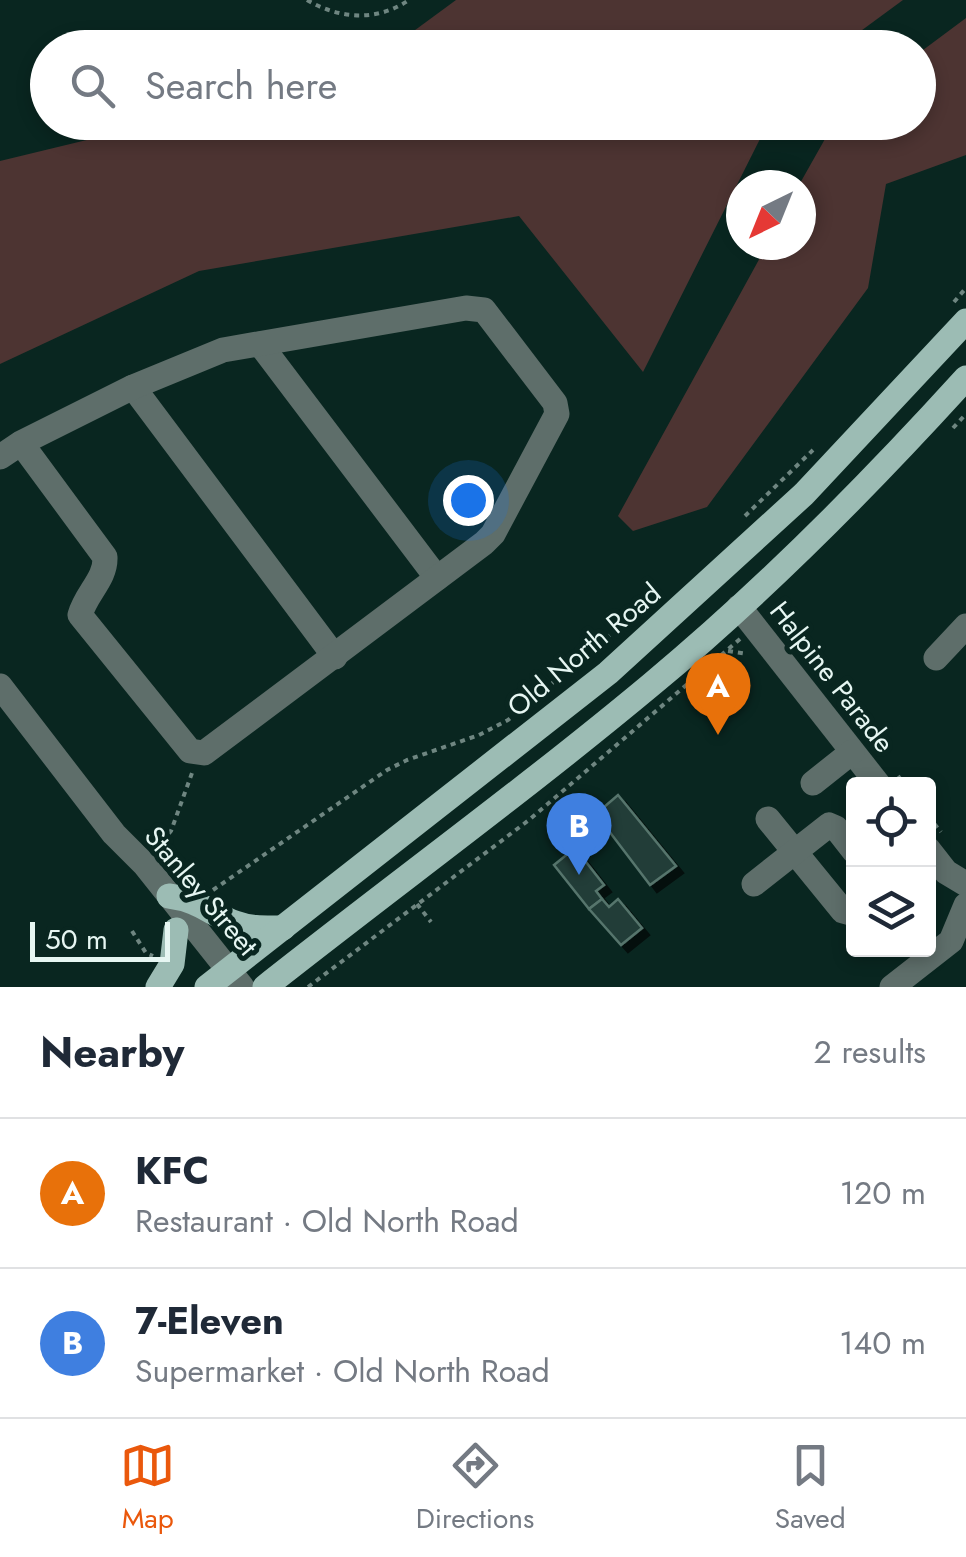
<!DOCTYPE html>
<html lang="en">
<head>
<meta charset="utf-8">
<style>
  :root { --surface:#fff; --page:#f2f2f3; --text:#1f2937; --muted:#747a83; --line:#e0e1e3; --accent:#ea580c }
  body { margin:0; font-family:Jost,sans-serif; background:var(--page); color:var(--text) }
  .controls { position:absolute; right:30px; bottom:30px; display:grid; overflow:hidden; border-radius:10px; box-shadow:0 5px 15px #0003 }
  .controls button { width:90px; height:90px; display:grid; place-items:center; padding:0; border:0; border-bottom:2px solid var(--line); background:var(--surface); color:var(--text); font:50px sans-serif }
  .compass { position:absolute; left:726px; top:170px; width:90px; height:90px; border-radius:50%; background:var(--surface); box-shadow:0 5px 15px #0003; rotate:223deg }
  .scale { position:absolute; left:30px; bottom:25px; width:140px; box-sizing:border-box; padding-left:10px; border:5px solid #e6f6f2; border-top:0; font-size:28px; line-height:35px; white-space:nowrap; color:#e6f6f2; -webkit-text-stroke:8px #092620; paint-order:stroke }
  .you { position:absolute; left:468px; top:500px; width:35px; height:35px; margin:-25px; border:8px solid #fff; border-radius:50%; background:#1a73e8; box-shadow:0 0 0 15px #1a73e833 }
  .badge { display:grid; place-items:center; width:65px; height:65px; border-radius:50%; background:var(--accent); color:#fff; font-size:32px; font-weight:700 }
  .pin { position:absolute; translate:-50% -82px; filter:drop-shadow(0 2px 5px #0008) }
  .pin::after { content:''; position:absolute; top:52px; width:35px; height:30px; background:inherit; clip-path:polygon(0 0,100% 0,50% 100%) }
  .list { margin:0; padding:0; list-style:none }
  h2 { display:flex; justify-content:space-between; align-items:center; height:130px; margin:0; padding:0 40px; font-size:42px }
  h2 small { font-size:32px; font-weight:400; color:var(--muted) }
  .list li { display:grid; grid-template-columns:65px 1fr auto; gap:30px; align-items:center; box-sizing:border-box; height:150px; padding:0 40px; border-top:2px solid var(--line) }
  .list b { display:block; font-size:38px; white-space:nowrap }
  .list p { margin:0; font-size:32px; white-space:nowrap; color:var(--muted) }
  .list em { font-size:32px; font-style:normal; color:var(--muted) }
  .icon { flex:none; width:55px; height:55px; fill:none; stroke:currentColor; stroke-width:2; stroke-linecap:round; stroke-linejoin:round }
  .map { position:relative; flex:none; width:966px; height:987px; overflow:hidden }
  .search { position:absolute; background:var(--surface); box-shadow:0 5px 15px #0003; left:30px; right:30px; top:30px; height:110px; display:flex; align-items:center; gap:25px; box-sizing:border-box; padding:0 35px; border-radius:55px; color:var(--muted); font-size:38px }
  .sheet { height:430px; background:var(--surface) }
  nav { display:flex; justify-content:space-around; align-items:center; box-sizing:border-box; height:140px; border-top:2px solid var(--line); background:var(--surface); font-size:28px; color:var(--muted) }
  nav a { display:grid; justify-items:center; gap:5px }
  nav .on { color:var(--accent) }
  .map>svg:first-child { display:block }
  .green { fill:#4d3432 }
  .building { fill:#223e38; stroke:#56746c; stroke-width:2.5; filter:url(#shadow) }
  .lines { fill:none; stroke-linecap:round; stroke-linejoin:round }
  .path { stroke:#6f8681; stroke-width:4; stroke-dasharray:5 5; stroke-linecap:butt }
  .minor { stroke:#5e6e6a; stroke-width:25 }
  .major { stroke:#9cbcb4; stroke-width:25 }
  .labels { text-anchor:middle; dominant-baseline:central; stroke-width:10; stroke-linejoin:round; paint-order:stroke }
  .street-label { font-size:28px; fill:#e6f6f2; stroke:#092620 }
</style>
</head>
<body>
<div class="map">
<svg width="966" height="987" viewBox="0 0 966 987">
  <defs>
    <filter id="shadow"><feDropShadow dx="7" dy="7" stdDeviation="0" flood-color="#0009"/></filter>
  </defs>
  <rect width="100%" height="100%" fill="#092620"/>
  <g class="green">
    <polygon points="456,0 903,0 839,47 392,47"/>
    <polygon points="966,18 966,155 886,184 868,288 707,507 633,531 618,516 767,245 801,245 799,185 834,123 918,122 919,53"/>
    <polygon points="161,122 768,122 768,123 643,372 519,216 199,271 0,364 0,161"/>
  </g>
  <g class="building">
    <polygon points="618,795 676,866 650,885 596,814"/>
    <polygon points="575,848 604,885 596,891 602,899 589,909 554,865"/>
    <polygon points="602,899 609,907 618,899 642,928 621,945 589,909"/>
  </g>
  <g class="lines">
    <g class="path">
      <path d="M 307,0 C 339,19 377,22 409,0"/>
      <polyline points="954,302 966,288"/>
      <polyline points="953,428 966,414"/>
      <polyline points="745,516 813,450"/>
      <polyline points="782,599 784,620 790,633"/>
      <polyline points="728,651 747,654"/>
      <polyline points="898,776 904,784"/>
      <polyline points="928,816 941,832"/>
      <polyline points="162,841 171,831 192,773"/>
      <polyline points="213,890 387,770 407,760 479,735 508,720 656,597"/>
      <polyline points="417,904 431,922"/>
      <polyline points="132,931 146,953 153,956"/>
      <polyline points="308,987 529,820 740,639"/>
    </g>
    <g class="minor">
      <polyline points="260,344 437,578"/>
      <polyline points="133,387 335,657"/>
      <path d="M 0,457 L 21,443 L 133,387 L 223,350 L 466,308 L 484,310 L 555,403 L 557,414 L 493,534 L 484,543 L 204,753 L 190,751 L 80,615 C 86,593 106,579 105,557 L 21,443"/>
      <polyline points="739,607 878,784"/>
      <polyline points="936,658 966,626"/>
      <polyline points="0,686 114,834 145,865 242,987"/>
      <polyline points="813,783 852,752"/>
      <polyline points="768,819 843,911 854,914"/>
      <polyline points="928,849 946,872 966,884"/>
      <polyline points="754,884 829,825 836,828 854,851"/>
      <polyline points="892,987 951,941 966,905"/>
    </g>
    <g class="major">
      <path d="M 169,896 C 200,900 209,913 235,923 C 251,929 266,928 283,928"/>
      <polyline points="158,987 172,964 176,930"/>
      <polyline points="207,987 608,673 804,494 966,321"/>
      <path d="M 265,987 C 394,885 526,789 652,684 C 764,591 868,486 966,378"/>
    </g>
  </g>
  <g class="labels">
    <g class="street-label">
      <text transform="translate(584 650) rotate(-40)">Old North Road</text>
      <text transform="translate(832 677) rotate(52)">Halpine Parade</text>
      <text transform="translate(201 891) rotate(50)">Stanley Street</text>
    </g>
  </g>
</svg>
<div class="controls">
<button><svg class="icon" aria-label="locate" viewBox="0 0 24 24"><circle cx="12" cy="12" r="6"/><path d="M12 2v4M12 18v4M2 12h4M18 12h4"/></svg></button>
<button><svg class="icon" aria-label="layers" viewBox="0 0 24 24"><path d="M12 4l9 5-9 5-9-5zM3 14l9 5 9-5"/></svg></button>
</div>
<svg class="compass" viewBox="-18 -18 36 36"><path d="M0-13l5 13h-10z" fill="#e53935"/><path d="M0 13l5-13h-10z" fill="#747a83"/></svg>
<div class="scale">50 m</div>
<div class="you"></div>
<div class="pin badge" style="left:718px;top:735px;background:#e8710a">A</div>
<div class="pin badge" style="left:579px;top:875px;background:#3f7fe0">B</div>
<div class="search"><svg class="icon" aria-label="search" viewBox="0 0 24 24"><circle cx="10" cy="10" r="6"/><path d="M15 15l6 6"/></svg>Search here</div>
</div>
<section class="sheet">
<h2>Nearby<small>2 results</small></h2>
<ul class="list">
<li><span class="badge" style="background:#e8710a">A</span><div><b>KFC</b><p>Restaurant · Old North Road</p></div><em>120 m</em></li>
<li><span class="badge" style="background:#3f7fe0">B</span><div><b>7-Eleven</b><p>Supermarket · Old North Road</p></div><em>140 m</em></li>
</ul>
</section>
<nav>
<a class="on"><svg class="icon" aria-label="map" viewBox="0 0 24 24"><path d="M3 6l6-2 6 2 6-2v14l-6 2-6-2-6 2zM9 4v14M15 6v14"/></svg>Map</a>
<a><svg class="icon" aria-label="directions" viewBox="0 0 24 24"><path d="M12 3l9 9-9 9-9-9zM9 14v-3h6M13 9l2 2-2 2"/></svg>Directions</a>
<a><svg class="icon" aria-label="saved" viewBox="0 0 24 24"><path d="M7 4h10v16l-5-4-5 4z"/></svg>Saved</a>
</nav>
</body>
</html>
